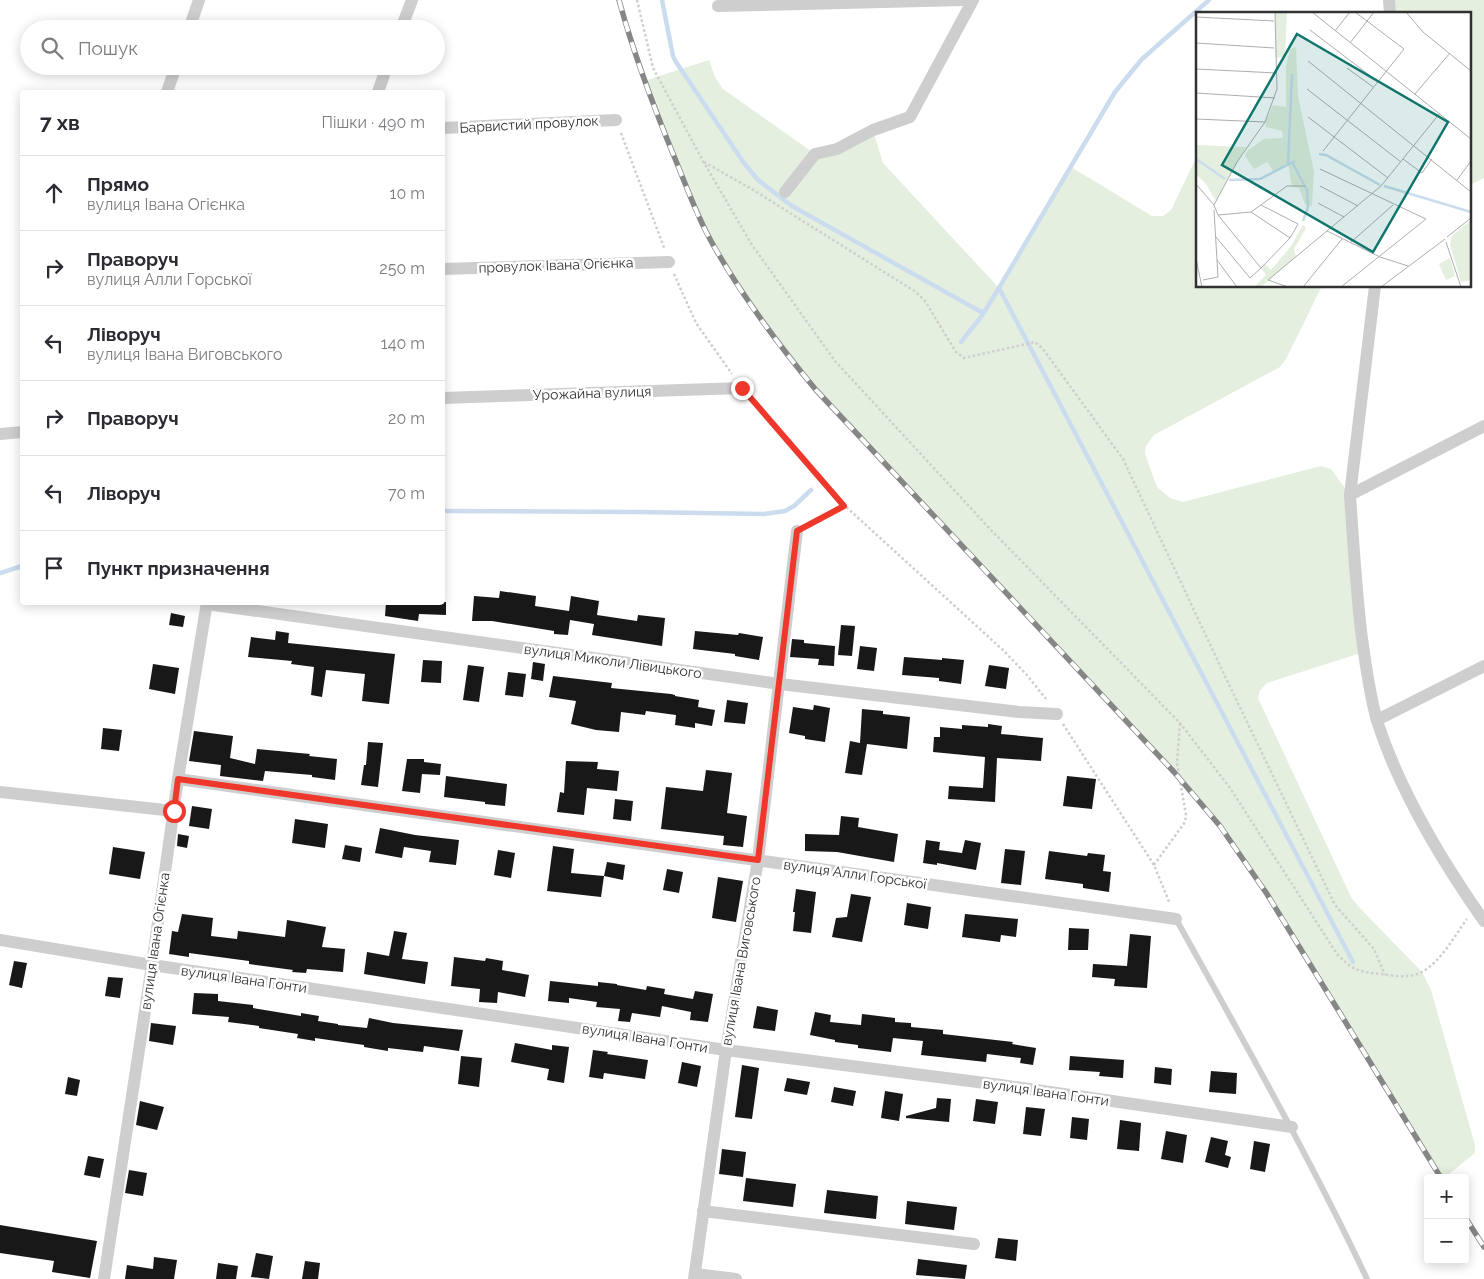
<!DOCTYPE html>
<html lang="uk">
<head>
<meta charset="utf-8">
<style>
  :root { --surface:#fff; --page:#f2f2f3; --text:#2b2b33; --muted:#7c7c81; --line:#e1e1e2 }
  body { margin:0; font-family:Raleway,sans-serif; background:var(--page); color:var(--text) }
  .controls { position:absolute; right:15px; bottom:15px; display:grid; overflow:hidden; border-radius:5px; box-shadow:0 2px 12px #0003 }
  .controls button { width:45px; height:45px; display:grid; place-items:center; padding:0; border:0; border-bottom:1px solid var(--line); background:var(--surface); color:var(--text); font:25px sans-serif }
  .stop { position:absolute; width:15px; height:15px; margin:-11px; border:4px solid #f0372b; border-radius:50%; background:#fff }
  .stop.end { background:#f0372b; border-color:#fff; box-shadow:0 1px 5px #0008 }
  .list { margin:0; padding:0; list-style:none }
  h2 { display:flex; justify-content:space-between; align-items:center; height:65px; margin:0; padding:0 20px; font-size:21px }
  h2 small { font-size:16px; font-weight:400; color:var(--muted) }
  .list li { display:grid; grid-template-columns:32px 1fr auto; gap:15px; align-items:center; box-sizing:border-box; height:75px; padding:0 20px; border-top:1px solid var(--line) }
  .list b { display:block; font-size:19px; white-space:nowrap }
  .list p { margin:0; font-size:16px; white-space:nowrap; color:var(--muted) }
  .list em { font-size:16px; font-style:normal; color:var(--muted) }
  .icon { flex:none; width:28px; height:28px; fill:none; stroke:currentColor; stroke-width:2; stroke-linecap:round; stroke-linejoin:round }
  .map { position:relative; flex:none; width:1484px; height:1279px; overflow:hidden }
  .search { position:absolute; background:var(--surface); box-shadow:0 2px 12px #0003; left:20px; top:20px; width:425px; height:55px; display:flex; align-items:center; gap:12px; box-sizing:border-box; padding:0 18px; border-radius:28px; color:var(--muted); font-size:19px }
  .panel { position:absolute; background:var(--surface); box-shadow:0 2px 12px #0003; left:20px; top:90px; width:425px; height:515px; border-radius:5px }
  .map>svg:first-child { display:block }
  .green { fill:#e5efdf }
  .lines { fill:none; stroke-linecap:round; stroke-linejoin:round }
  .stream { stroke:#cbdcef; stroke-width:4.5 }
  .building { fill:#181818 }
  .path { stroke:#cecece; stroke-width:2.5; stroke-dasharray:2.5 2.5; stroke-linecap:butt }
  .service { stroke:#cecece; stroke-width:6 }
  .minor { stroke:#cecece; stroke-width:12 }
  .rail-casing { stroke:#868686; stroke-width:5.5 }
  .rail { stroke:#fff; stroke-width:4; stroke-dasharray:11; stroke-linecap:butt }
  .route { stroke:#f0372b; stroke-width:6 }
  .labels { text-anchor:middle; dominant-baseline:central; stroke-width:5; stroke-linejoin:round; paint-order:stroke }
  .street-label { font-size:14px; fill:#313131; stroke:#fff }
  .inset-river { fill:none; stroke:#cbdcef; stroke-width:2.5 }
  .inset-road { fill:none; stroke:#adadad; stroke-width:1 }
  .view { fill:#0f766e; fill-opacity:0.15; stroke:#0f766e; stroke-width:2.5 }
  .inset-edge { fill:none; stroke:#313131; stroke-width:2.5 }
</style>
</head>
<body>
<div class="map">
<svg width="1484" height="1279" viewBox="0 0 1484 1279">
  <rect width="100%" height="100%" fill="#fff"/>
  <g class="green">
    <polygon points="1389,0 1484,0 1484,178 1470,185 1470,14 1390,14"/>
    <path d="M 709,60 L 715,77 L 723,89 L 815,154 L 873,130 L 883,163 L 999,288 L 1071,167 L 1152,216 L 1163,216 L 1171,210 L 1198,154 L 1198,286 L 1322,286 L 1286,359 L 1280,367 L 1154,435 L 1146,446 L 1145,454 L 1157,487 L 1170,498 L 1183,502 L 1321,466 L 1331,469 L 1350,495 L 1364,652 L 1267,683 L 1260,690 L 1258,698 L 1351,897 L 1358,906 L 1422,972 L 1431,990 L 1475,1145 L 1475,1153 L 1444,1178 L 1441,1178 L 1267,894 L 1220,826 L 1174,772 L 816,390 C 776,343 740,294 710,240 C 683,190 665,134 644,81 Z"/>
  </g>
  <g class="lines">
    <g class="stream">
      <polyline points="662,0 673,56 676,62 744,163 758,180 792,206 983,313"/>
      <polyline points="999,288 1353,962"/>
      <polyline points="961,342 981,317 999,288 1115,92 1142,59 1209,0"/>
      <polyline points="442,511 637,512 764,514 785,511 794,506 811,490"/>
      <polyline points="0,573 22,566"/>
    </g>
  </g>
  <g class="building">
    <polygon points="500,591 536,596 535,606 569,611 571,596 599,601 597,615 637,621 638,615 665,618 662,646 592,635 594,624 570,620 568,635 554,634 554,631 492,621 472,621 474,596 499,598"/>
    <polygon points="386,602 446,602 446,615 419,614 418,621 385,616"/>
    <polygon points="171,613 185,616 183,627 169,625"/>
    <polygon points="841,625 855,626 852,656 838,655"/>
    <polygon points="276,631 289,633 288,643 395,654 389,704 362,701 365,674 326,670 322,697 311,695 314,667 291,664 292,661 248,657 251,637 275,640"/>
    <polygon points="695,631 738,635 739,633 763,637 759,660 735,656 735,654 693,649"/>
    <polygon points="792,639 804,640 804,643 835,646 834,666 818,665 819,659 790,657"/>
    <polygon points="860,646 877,648 874,671 857,669"/>
    <polygon points="904,657 942,660 942,658 964,660 961,684 939,681 939,678 902,675"/>
    <polygon points="423,660 442,661 441,683 421,682"/>
    <polygon points="533,662 545,664 543,681 531,679"/>
    <polygon points="153,664 179,668 175,694 149,689"/>
    <polygon points="468,665 484,667 479,702 463,700"/>
    <polygon points="989,665 1009,668 1006,689 985,686"/>
    <polygon points="508,672 526,674 523,697 505,695"/>
    <polygon points="553,676 612,683 611,688 671,694 675,695 675,696 699,700 698,707 715,710 712,726 695,723 695,728 675,725 676,715 646,711 645,715 621,712 619,732 596,730 571,724 576,701 549,697"/>
    <polygon points="727,700 748,703 745,724 724,722"/>
    <polygon points="814,705 830,708 825,742 805,739 805,736 789,733 793,707 813,710"/>
    <polygon points="862,709 883,711 883,714 910,717 907,749 867,744 862,775 845,773 850,741 860,743"/>
    <polygon points="988,724 1002,726 1001,734 1043,738 1041,761 997,758 995,802 948,799 949,786 983,788 985,757 933,752 934,737 940,737 940,727 962,729 962,725 988,727"/>
    <polygon points="103,728 122,730 119,751 101,749"/>
    <polygon points="194,731 233,736 230,758 255,764 257,749 310,754 309,756 337,759 335,780 312,777 312,775 265,771 263,781 220,776 221,765 189,761"/>
    <polygon points="368,742 383,743 378,787 361,785 364,765 366,765"/>
    <polygon points="407,759 424,759 424,762 441,764 440,775 422,774 420,793 402,791"/>
    <polygon points="566,761 598,762 597,769 619,771 617,791 587,788 584,815 557,812 560,792 564,793"/>
    <polygon points="706,770 732,773 727,813 747,816 743,847 723,845 724,836 661,829 666,787 703,791"/>
    <polygon points="446,776 507,784 505,806 485,804 485,802 444,797"/>
    <polygon points="1067,776 1096,779 1092,809 1063,806"/>
    <polygon points="615,799 633,801 631,821 613,819"/>
    <polygon points="192,806 212,809 209,829 189,826"/>
    <polygon points="841,816 859,818 858,827 898,834 894,862 837,852 805,851 805,834 839,835"/>
    <polygon points="295,819 328,824 325,848 292,843"/>
    <polygon points="380,828 415,835 459,840 456,865 429,862 431,851 404,847 402,858 375,853"/>
    <polygon points="178,834 189,836 187,848 177,846"/>
    <polygon points="926,840 940,842 939,850 962,853 965,840 981,843 976,870 937,863 937,865 923,863"/>
    <polygon points="345,845 362,848 360,862 342,859"/>
    <polygon points="553,846 574,849 571,873 604,876 601,897 547,891"/>
    <polygon points="113,847 145,852 140,879 109,874"/>
    <polygon points="1005,849 1025,851 1021,885 1001,883"/>
    <polygon points="498,850 515,853 511,878 494,875"/>
    <polygon points="1049,851 1087,856 1088,853 1105,855 1103,871 1111,872 1109,892 1083,888 1083,884 1045,879"/>
    <polygon points="607,862 625,865 623,880 604,876"/>
    <polygon points="667,869 683,872 679,893 663,890"/>
    <polygon points="718,877 743,881 736,922 712,918"/>
    <polygon points="796,889 816,892 811,933 793,931 795,912 793,912"/>
    <polygon points="851,894 871,897 862,942 832,937 836,918 847,917"/>
    <polygon points="907,903 931,907 928,929 904,925"/>
    <polygon points="182,914 213,918 211,936 237,939 238,931 285,937 287,920 326,927 322,947 345,949 343,972 307,969 306,973 292,972 293,970 249,964 249,961 189,953 189,957 169,954 172,931 178,932"/>
    <polygon points="965,914 1018,919 1016,937 1001,935 1000,942 962,937"/>
    <polygon points="1069,928 1089,929 1088,950 1068,950"/>
    <polygon points="394,931 407,933 402,959 428,962 425,984 364,974 367,952 389,956"/>
    <polygon points="1130,934 1151,936 1147,988 1114,986 1115,979 1092,977 1093,964 1127,966"/>
    <polygon points="454,957 485,961 486,958 503,961 502,970 529,975 525,997 498,992 497,1003 479,1002 480,989 451,986"/>
    <polygon points="14,961 27,963 22,988 9,985"/>
    <polygon points="108,977 123,978 120,998 105,996"/>
    <polygon points="550,981 598,986 598,982 617,984 617,985 646,990 647,986 665,989 664,994 693,999 695,991 713,994 708,1022 690,1020 691,1012 662,1006 660,1017 632,1013 630,1022 618,1021 620,1009 596,1007 597,1002 569,998 569,1003 548,1001"/>
    <polygon points="194,993 218,994 218,1001 253,1005 253,1008 301,1016 301,1013 319,1016 318,1021 338,1024 338,1025 367,1028 369,1018 393,1023 463,1030 459,1051 424,1046 423,1052 388,1048 388,1051 364,1047 364,1045 315,1038 315,1041 297,1038 298,1034 259,1028 259,1026 228,1022 229,1017 192,1014"/>
    <polygon points="757,1006 778,1010 775,1031 753,1028"/>
    <polygon points="815,1012 831,1015 830,1022 861,1025 862,1014 895,1018 895,1022 911,1023 911,1027 943,1030 943,1034 1013,1042 1012,1044 1036,1048 1033,1065 1020,1063 1021,1058 987,1054 986,1062 921,1055 923,1041 893,1038 891,1052 858,1048 858,1045 835,1042 835,1040 810,1035"/>
    <polygon points="151,1023 176,1026 173,1045 149,1041"/>
    <polygon points="515,1043 552,1050 552,1045 569,1047 564,1083 547,1080 549,1069 511,1062"/>
    <polygon points="593,1050 608,1052 607,1054 648,1060 645,1079 604,1073 603,1079 589,1077"/>
    <polygon points="461,1056 482,1058 479,1087 458,1084"/>
    <polygon points="1070,1056 1124,1060 1123,1078 1099,1076 1100,1072 1069,1070"/>
    <polygon points="682,1062 701,1066 697,1087 678,1083"/>
    <polygon points="742,1065 759,1068 752,1119 735,1117"/>
    <polygon points="1155,1067 1172,1069 1171,1085 1154,1083"/>
    <polygon points="1211,1071 1237,1073 1236,1094 1209,1092"/>
    <polygon points="68,1077 80,1080 77,1096 65,1094"/>
    <polygon points="787,1078 810,1082 807,1095 784,1091"/>
    <polygon points="834,1087 856,1091 853,1106 831,1102"/>
    <polygon points="885,1091 903,1094 899,1121 881,1118"/>
    <polygon points="937,1098 951,1099 949,1122 906,1118 906,1116 936,1108"/>
    <polygon points="976,1099 998,1102 995,1124 973,1121"/>
    <polygon points="140,1101 164,1107 157,1130 136,1125"/>
    <polygon points="1026,1107 1045,1109 1041,1136 1023,1134"/>
    <polygon points="1072,1117 1089,1119 1087,1140 1070,1138"/>
    <polygon points="1120,1120 1141,1123 1139,1151 1117,1149"/>
    <polygon points="1166,1131 1187,1135 1183,1163 1161,1159"/>
    <polygon points="1211,1137 1228,1141 1225,1155 1231,1157 1228,1168 1205,1162"/>
    <polygon points="1254,1141 1270,1144 1265,1172 1250,1169"/>
    <polygon points="722,1149 746,1152 743,1177 719,1174"/>
    <polygon points="88,1156 104,1159 100,1178 84,1175"/>
    <polygon points="129,1170 147,1173 143,1196 125,1193"/>
    <polygon points="746,1178 796,1184 793,1207 743,1201"/>
    <polygon points="827,1190 878,1196 876,1219 824,1213"/>
    <polygon points="907,1201 957,1207 954,1230 905,1224"/>
    <polygon points="0,1225 97,1241 90,1278 52,1272 54,1261 0,1253"/>
    <polygon points="998,1238 1018,1240 1016,1261 995,1258"/>
    <polygon points="256,1253 273,1256 269,1279 251,1277"/>
    <polygon points="154,1257 177,1260 174,1279 125,1279 127,1265 153,1269"/>
    <polygon points="918,1259 967,1265 965,1279 916,1275"/>
    <polygon points="305,1261 320,1263 318,1279 302,1279"/>
    <polygon points="218,1263 238,1266 236,1279 216,1279"/>
  </g>
  <g class="lines">
    <g class="path">
      <path d="M 637,0 L 653,68 L 703,161 L 752,245 L 835,361 L 991,530 L 1180,723 L 1230,788 L 1337,954 C 1352,970 1359,972 1381,974 C 1389,975 1399,977 1408,976 C 1435,974 1452,939 1467,919"/>
      <polyline points="621,133 665,250"/>
      <polyline points="704,162 755,191 916,292 925,301 956,352 964,358 1035,342 1043,349 1123,459 1223,672 1335,905 1374,949 1385,975"/>
      <polyline points="674,274 696,323 732,374"/>
      <polyline points="751,398 844,505 1004,651 1026,674 1046,699"/>
      <polyline points="809,524 844,505"/>
      <polyline points="1063,724 1154,865 1170,904"/>
      <polyline points="1154,865 1185,822 1186,815 1177,763 1180,723"/>
    </g>
    <path class="service" d="M 1176,919 C 1242,1038 1309,1156 1367,1279"/>
    <g class="minor">
      <polyline points="1389,0 1390,14"/>
      <polyline points="718,6 963,0"/>
      <polyline points="189,29 199,0"/>
      <polyline points="401,29 412,0"/>
      <polyline points="167,92 176,66"/>
      <polyline points="378,92 387,66"/>
      <polyline points="442,128 616,120"/>
      <polyline points="785,192 815,154 837,149 873,130 910,117 973,0"/>
      <polyline points="442,269 669,262"/>
      <polyline points="442,398 742,388"/>
      <path d="M 1484,426 L 1350,495 C 1353,541 1356,586 1361,631 C 1365,661 1369,692 1377,721 C 1400,792 1441,860 1484,921"/>
      <polyline points="0,434 22,432"/>
      <polyline points="1350,495 1375,286"/>
      <polyline points="207,604 780,684 1019,712 1057,714"/>
      <polyline points="1377,720 1484,666"/>
      <polyline points="178,779 1176,919"/>
      <polyline points="0,792 174,811"/>
      <polyline points="0,940 152,965 726,1050 1001,1085 1292,1127"/>
      <polyline points="703,1211 974,1244"/>
      <polyline points="695,1274 736,1279"/>
      <polyline points="104,1279 152,965 178,779 207,602"/>
      <polyline points="694,1279 726,1050 758,860 797,531"/>
    </g>
    <defs>
      <g id="rail">
        <path d="M 619,0 C 634,55 654,108 676,161 C 687,188 697,216 711,241 C 741,295 777,343 816,390 L 1174,772 L 1220,826 L 1267,894 L 1441,1178"/>
        <polyline points="1465,1217 1484,1247"/>
      </g>
    </defs>
    <use href="#rail" class="rail-casing"/>
    <use href="#rail" class="rail"/>
  </g>
  <g class="lines">
    <polyline class="route" points="174,811 178,779 758,860 797,531 844,506 742,388"/>
  </g>
  <g class="labels">
    <g class="street-label">
      <text transform="translate(529 124) rotate(-3)">Барвистий провулок</text>
      <text transform="translate(556 265) rotate(-2)">провулок Івана Огієнка</text>
      <text transform="translate(592 393) rotate(-2)">Урожайна вулиця</text>
      <text transform="translate(613 661) rotate(8)">вулиця Миколи Лівицького</text>
      <text transform="translate(855 874) rotate(8)">вулиця Алли Горської</text>
      <text transform="translate(155 941) rotate(-82)">вулиця Івана Огієнка</text>
      <text transform="translate(741 961) rotate(-80)">вулиця Івана Виговського</text>
      <text transform="translate(244 979) rotate(8)">вулиця Івана Гонти</text>
      <text transform="translate(645 1038) rotate(9)">вулиця Івана Гонти</text>
      <text transform="translate(1046 1092) rotate(8)">вулиця Івана Гонти</text>
    </g>
  </g>
  <g transform="translate(1196 12)">
    <rect width="275" height="275" fill="#fff"/>
    <path d="M 79,0 L 91,0 L 89,44 L 79,47 ZM 100,35 L 102,84 L 118,160 L 116,194 L 109,192 L 103,176 L 96,175 L 92,152 L 78,160 L 71,150 L 58,157 L 49,144 L 51,139 L 68,127 L 87,126 L 86,119 L 70,115 L 69,110 L 77,93 L 90,95 L 90,55 L 94,37 ZM 0,133 L 50,135 L 20,189 L 10,172 L 0,162 ZM 275,208 L 275,268 L 265,270 L 254,233 L 256,224 ZM 107,213 L 110,216 L 98,237 L 100,245 L 65,275 L 58,275 L 70,263 L 65,256 L 69,252 L 75,258 L 95,234 ZM 254,246 L 259,264 L 250,268 L 243,252 Z" fill="#e5efdf"/>
    <path class="inset-river" d="M 123,142 L 130,143 L 184,173M 0,147 L 29,167M 96,150 L 111,178 L 112,195 L 107,209M 92,152 L 96,62M 33,168 L 64,167 L 99,149M 188,174 L 275,200"/>
    <path class="inset-road" d="M 116,0 L 275,127M 210,0 L 227,20 L 275,59M 0,5 L 78,9M 114,18 L 181,69M 139,19 L 154,0M 0,31 L 78,36M 154,31 L 178,0M 112,49 L 275,180M 151,56 L 177,75M 0,57 L 80,61M 111,77 L 205,150M 0,81 L 79,86M 219,82 L 254,41M 112,105 L 192,166M 0,107 L 69,110 L 81,77 L 79,0M 127,139 L 208,37 L 159,0M 207,147 L 226,161 L 236,147M 124,157 L 230,207 L 145,275M 261,168 L 275,149M 0,172 L 18,193 L 41,150 L 69,110M 124,174 L 162,194M 78,183 L 104,197M 122,191 L 148,205M 18,193 L 22,203 L 55,200 L 91,174 L 109,174M 65,193 L 102,212 L 94,226M 55,200 L 94,226 L 65,256M 131,219 L 184,245 L 212,254M 20,225 L 54,266 L 65,256 L 22,203M 251,225 L 275,206M 250,230 L 265,275M 154,231 L 197,193M 0,247 L 6,275M 21,248 L 41,275M 7,268 L 22,265 L 18,198M 92,275 L 72,268 L 185,174 L 244,101M 107,275 L 146,227M 185,275 L 249,227"/>
    <path class="view" d="M 101,22 L 252,110 L 177,240 L 26,153 Z"/>
    <rect width="275" height="275" class="inset-edge"/>
  </g>
</svg>
<div class="controls">
<button>+</button>
<button>−</button>
</div>
<div class="stop" style="left:174px;top:811px"></div>
<div class="stop end" style="left:742px;top:388px"></div>
<div class="search"><svg class="icon" aria-label="search" viewBox="0 0 24 24"><circle cx="10" cy="10" r="6"/><path d="M15 15l6 6"/></svg>Пошук</div>
<section class="panel">
<h2>7 хв<small>Пішки · 490 m</small></h2>
<ul class="list">
<li><svg class="icon" aria-label="ahead" viewBox="0 0 24 24"><path d="M12 20V5M6 11l6-6 6 6"/></svg><div><b>Прямо</b><p>вулиця Івана Огієнка</p></div><em>10 m</em></li>
<li><svg class="icon" aria-label="right" viewBox="0 0 24 24"><path d="M7 20v-9h11M14 6l5 5-5 5"/></svg><div><b>Праворуч</b><p>вулиця Алли Горської</p></div><em>250 m</em></li>
<li><svg class="icon" aria-label="left" viewBox="0 0 24 24"><path d="M17 20v-9H6M10 6l-5 5 5 5"/></svg><div><b>Ліворуч</b><p>вулиця Івана Виговського</p></div><em>140 m</em></li>
<li><svg class="icon" aria-label="right" viewBox="0 0 24 24"><path d="M7 20v-9h11M14 6l5 5-5 5"/></svg><div><b>Праворуч</b></div><em>20 m</em></li>
<li><svg class="icon" aria-label="left" viewBox="0 0 24 24"><path d="M17 20v-9H6M10 6l-5 5 5 5"/></svg><div><b>Ліворуч</b></div><em>70 m</em></li>
<li><svg class="icon" aria-label="arrive" viewBox="0 0 24 24"><path d="M6 21V4h12l-3 4 3 4H6"/></svg><div><b>Пункт призначення</b></div></li>
</ul>
</section>
</div>
</body>
</html>
